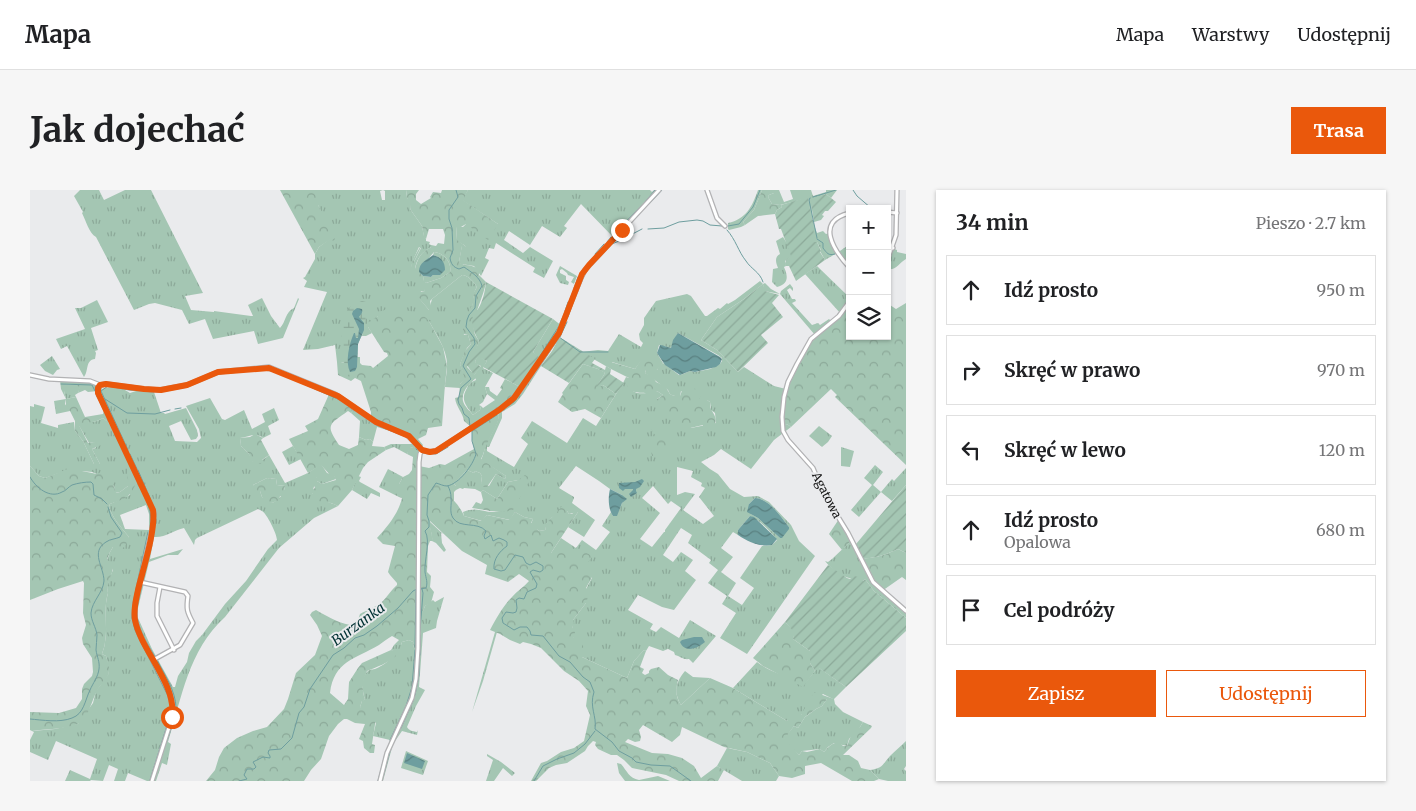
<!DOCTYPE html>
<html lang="pl">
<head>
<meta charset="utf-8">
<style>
  :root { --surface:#fff; --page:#f6f6f6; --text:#202124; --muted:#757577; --line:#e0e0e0; --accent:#ea580c }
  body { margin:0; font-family:Merriweather,serif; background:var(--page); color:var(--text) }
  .controls { position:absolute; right:15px; top:15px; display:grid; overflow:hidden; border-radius:0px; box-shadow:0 1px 4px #0004 }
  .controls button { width:45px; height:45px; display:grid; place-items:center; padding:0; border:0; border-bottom:1px solid var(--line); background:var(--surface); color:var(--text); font:25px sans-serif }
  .stop { position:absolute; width:15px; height:15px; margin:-11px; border:4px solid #ea580c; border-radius:50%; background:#fff }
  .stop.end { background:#ea580c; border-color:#fff; box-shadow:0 1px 5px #0008 }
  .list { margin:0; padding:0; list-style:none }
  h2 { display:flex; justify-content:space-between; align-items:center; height:65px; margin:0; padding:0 20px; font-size:21px }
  h2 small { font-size:16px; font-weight:400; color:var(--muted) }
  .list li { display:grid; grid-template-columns:32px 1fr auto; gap:15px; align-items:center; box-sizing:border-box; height:70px; margin:0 10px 10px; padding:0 10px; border:1px solid var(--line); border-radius:0px }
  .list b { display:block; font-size:19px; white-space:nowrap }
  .list p { margin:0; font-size:16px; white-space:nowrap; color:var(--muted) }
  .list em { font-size:16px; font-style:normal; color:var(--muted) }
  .actions { display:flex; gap:10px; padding:15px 20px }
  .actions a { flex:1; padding:11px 0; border:1px solid var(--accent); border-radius:0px; text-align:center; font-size:18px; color:var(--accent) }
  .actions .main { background:var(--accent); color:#fff }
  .icon { flex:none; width:28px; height:28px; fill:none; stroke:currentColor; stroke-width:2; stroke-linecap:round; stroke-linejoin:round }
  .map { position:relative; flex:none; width:876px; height:591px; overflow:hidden; border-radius:0px }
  header { display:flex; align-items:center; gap:30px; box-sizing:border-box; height:70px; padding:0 25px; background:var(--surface); border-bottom:1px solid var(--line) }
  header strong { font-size:24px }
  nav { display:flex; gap:28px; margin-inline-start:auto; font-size:18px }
  .intro { display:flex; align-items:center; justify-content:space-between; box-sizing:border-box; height:120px; padding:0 30px }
  h1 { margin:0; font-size:35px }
  .button { padding:12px 22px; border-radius:0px; background:var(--accent); color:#fff; font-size:18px; font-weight:700 }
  main { display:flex; gap:30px; padding:0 30px }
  aside { flex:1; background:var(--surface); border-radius:0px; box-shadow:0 1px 4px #0004 }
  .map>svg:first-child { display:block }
  .grass { fill:url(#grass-tufts); fill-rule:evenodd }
  .forest { fill:url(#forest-crowns); fill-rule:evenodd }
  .wetland { fill:url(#wetland-marsh) }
  .garden { fill:url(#garden-furrows) }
  .water { fill:url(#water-waves) }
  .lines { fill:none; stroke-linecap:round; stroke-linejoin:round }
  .stream { stroke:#6e9e9f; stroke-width:1 }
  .minor-casing { stroke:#b2b2b4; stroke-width:5.5 }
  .minor { stroke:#fff; stroke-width:3 }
  .route { stroke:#ea580c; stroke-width:6 }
  .labels { text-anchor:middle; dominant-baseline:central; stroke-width:4; stroke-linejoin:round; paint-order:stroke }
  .street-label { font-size:12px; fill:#131313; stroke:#eaebed }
  .water-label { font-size:14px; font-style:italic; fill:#003133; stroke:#eaebed }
</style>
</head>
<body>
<header>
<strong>Mapa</strong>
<nav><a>Mapa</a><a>Warstwy</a><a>Udostępnij</a></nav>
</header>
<div class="intro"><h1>Jak dojechać</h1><a class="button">Trasa</a></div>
<main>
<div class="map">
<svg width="876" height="591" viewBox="0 0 876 591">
  <defs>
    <pattern id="grass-tufts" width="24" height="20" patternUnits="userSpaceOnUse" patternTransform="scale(1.25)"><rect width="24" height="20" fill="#a4c6b3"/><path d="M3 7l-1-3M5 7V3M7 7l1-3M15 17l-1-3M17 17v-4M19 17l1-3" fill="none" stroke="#8ca999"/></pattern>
    <pattern id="forest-crowns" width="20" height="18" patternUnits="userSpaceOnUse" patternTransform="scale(1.25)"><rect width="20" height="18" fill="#a4c6b3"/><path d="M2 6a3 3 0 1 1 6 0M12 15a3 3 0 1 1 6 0" fill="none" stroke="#8ca999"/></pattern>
    <pattern id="wetland-marsh" width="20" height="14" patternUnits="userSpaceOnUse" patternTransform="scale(1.25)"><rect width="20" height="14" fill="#a4c6b3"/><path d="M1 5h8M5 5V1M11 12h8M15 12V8" fill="none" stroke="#8ca999"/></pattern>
    <pattern id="garden-furrows" width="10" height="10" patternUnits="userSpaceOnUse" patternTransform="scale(1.25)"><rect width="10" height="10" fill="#a4c6b3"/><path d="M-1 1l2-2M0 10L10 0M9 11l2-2" fill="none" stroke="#8ca999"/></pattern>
    <pattern id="water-waves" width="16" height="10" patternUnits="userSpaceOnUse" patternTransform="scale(1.25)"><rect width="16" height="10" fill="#6e9e9f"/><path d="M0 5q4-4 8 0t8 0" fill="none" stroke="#598080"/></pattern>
  </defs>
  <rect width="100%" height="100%" fill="#eaebed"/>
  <g class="grass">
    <path d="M 50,0 L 69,0 L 74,10 L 95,0 L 121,0 L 173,103 L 155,106 L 161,120 L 184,122 L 184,121 L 221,126 L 223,126 L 218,115 L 232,108 L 241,126 L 250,138 C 256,132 255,122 264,118 L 268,108 L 269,109 L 253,148 L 228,154 L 224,141 L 183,149 L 175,129 L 159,134 L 152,120 L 125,113 L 119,114 L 104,120 L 66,47 C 59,43 56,31 52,23 L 53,22 L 44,6 Z"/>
    <path d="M 288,0 L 353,0 L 350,1 L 352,10 L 355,10 L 355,1 L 353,0 L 376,0 L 377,7 L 381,17 L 380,19 L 392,36 L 394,46 L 396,49 L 396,51 L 400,52 L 399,54 L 401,55 L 401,57 C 391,63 387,68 385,79 L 384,79 L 384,72 L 391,58 L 389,57 L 384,68 L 381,77 L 394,98 L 395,101 L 391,101 L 389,108 L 399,120 L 402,109 L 432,85 C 438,85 444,92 447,97 C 443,103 444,106 443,113 C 440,125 430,131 434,145 L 438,145 L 441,154 L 437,158 L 430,174 L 436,189 L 430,194 L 430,198 L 415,197 C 415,190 417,183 417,177 C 418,160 406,145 399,131 L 364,126 L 348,126 L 338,137 L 342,143 L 336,146 L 332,146 L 334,133 L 318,174 L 311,172 L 307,172 L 305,155 L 288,159 L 273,160 L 297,102 L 274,97 L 277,91 L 273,88 L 275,87 L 285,69 L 285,64 L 289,57 L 301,48 L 293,26 L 288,15 Z"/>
    <polygon points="438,0 620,0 622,2 624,0 629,0 584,48 551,14 534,36 537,38 530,47 512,36 500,55 479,41 474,50 493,63 500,57 523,71 514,88 503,82 505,78 466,53 464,59 459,58 455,68 459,70 451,86 444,76 431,74 429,72 432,55 436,57 434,55 427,51 426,36 433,37 436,34 468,34 432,10"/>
    <path d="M 728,0 L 732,0 L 724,20 L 713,32 L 715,35 L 711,37 L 699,40 L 698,39 L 698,33 C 716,29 722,17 728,0 Z"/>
    <path d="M 744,0 L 749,0 L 754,12 L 763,9 L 760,0 L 781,0 L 783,6 L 796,2 L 796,0 L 807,0 L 801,8 L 796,4 L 784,8 C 779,18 783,33 787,43 L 793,41 L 796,44 L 800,43 L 807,63 L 820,54 L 820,78 L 807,63 L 795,70 L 790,61 L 791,60 L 787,52 L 784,53 L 778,8 L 750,15 L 742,14 L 738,7 L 739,5 L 744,3 Z"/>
    <path d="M 753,47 L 758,55 L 762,66 L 755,71 L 756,76 L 754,77 C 758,86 759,94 747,97 L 742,92 L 743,79 L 748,78 C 746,73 744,67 750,64 L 746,51 Z"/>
    <path d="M 862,58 L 867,60 L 867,62 L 876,64 L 876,69 C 869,73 866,81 857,79 L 857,71 Z"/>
    <path d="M 404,62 C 414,63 422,72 420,82 L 411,88 L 396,93 L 394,92 L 393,86 L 401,87 L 403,85 L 408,67 L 403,65 Z"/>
    <polygon points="530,76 547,86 544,94 541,92 544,87 538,85 537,83 532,79 530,80 530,83 536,86 536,90 539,92 538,95 530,93 526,85"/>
    <polygon points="787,76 820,108 820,111 811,124 775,84"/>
    <path d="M 730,91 L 733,94 L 714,109 L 687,127 L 671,150 L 687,160 L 708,182 L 714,177 L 744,196 L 756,199 L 753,236 L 757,234 L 761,237 L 744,250 L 721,279 L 691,259 L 684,265 L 671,272 L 680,279 L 688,284 L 700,299 L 714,307 L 728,306 L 739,312 L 761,335 L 769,351 L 785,366 L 717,464 L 690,448 L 706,423 L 692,414 L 697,406 L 678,393 L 688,380 L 679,373 L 681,370 L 658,353 L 662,345 L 651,338 L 633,365 L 643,372 L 651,362 L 663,370 L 655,381 L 666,390 L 644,420 L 632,417 L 608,405 L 598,420 L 623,434 L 620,439 L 626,442 L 631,437 L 649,448 L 660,430 L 686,446 L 663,473 L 659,469 C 653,470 650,466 645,465 L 644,462 L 638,459 L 633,461 L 619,456 L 616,461 L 614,460 L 604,471 L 597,488 L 552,467 L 543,447 L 542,439 L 543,430 L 556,413 L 556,399 L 562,388 L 541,363 L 521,363 L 531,348 L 546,358 L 552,350 L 566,360 L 580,342 L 572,336 L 581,322 L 583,326 L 586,326 L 593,311 L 592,305 L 580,299 L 569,291 L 546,276 L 529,298 L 544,307 L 544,308 L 542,313 L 565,330 L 554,347 L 538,337 L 548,322 L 539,324 L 537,321 C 526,323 521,327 515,336 L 516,338 L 515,340 L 509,341 L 501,334 L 503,329 L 494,327 L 485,322 L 480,330 L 457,325 L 452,331 L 434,326 L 433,322 C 450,315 455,325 470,321 L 488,290 L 478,292 L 467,309 L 453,300 L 451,302 L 445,299 L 434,298 L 433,299 L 430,298 L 426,300 L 426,296 L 424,294 L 437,280 L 444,283 L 445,281 L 450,283 L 452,286 L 451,293 L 459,296 L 466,284 L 475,289 L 476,286 L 451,270 C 454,264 454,260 456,254 C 461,244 468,235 469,224 L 444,240 L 442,241 L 441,237 C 458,224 479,213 492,195 L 489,193 L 489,189 L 493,192 L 508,168 L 503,162 L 523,129 L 532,136 L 527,146 L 529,148 L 493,204 L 485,214 L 472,222 L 472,228 L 459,257 L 457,257 L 457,261 L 484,277 L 498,254 L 491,248 L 502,231 L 537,253 L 553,228 L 566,236 L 593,193 L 596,187 L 599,188 C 600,192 600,198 603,201 C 607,205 622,203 627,201 L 633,205 L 627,209 L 661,238 L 686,233 L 685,223 L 681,220 L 680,212 L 677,210 L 669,210 L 651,201 L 650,206 C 643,206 640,206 638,200 L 615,183 L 616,180 L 627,180 L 629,176 L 633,173 L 649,185 L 653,184 L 660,181 L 665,182 L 680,179 L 690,174 L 692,171 L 692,168 L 688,165 L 648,143 L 641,158 L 629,155 L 611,171 L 605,179 L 582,172 L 581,179 L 551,162 L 568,160 L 578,161 L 589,144 L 611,157 L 613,153 L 610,150 L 609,144 L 614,135 L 614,128 L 626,111 L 657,104 L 661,106 L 675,126 L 677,126 L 688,118 L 690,119 L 697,113 L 698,114 L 705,110 ZM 647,277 L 663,281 L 661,287 L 672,293 L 671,296 L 675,298 L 669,307 L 684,326 L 673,334 L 653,320 L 665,304 L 655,302 L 647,305 ZM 623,296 L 638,314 L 641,311 L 651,318 L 635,340 L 635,342 L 634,342 L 622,357 L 610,349 L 630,323 L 612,308 ZM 725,308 C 740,309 750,326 759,337 L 750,348 L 728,328 L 721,324 L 719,314 ZM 720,326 C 730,330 741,342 747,350 L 742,355 L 732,356 L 710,388 L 724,398 L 712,415 L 698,406 L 706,393 L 691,382 L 703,367 L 691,358 L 703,342 L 708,345 L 708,340 Z"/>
    <polygon points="735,93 741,99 750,104 751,101 760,94 763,98 763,101 760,98 757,100 762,109 765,109 766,111 762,113 782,135 788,133 790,135 799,129 802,132 785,145 750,104 734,101 733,94"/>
    <path d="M 67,110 L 78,132 L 61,138 L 68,160 L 65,161 L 66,163 L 65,169 C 55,170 59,181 54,187 L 37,156 L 31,159 L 26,149 L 55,139 L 45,118 L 51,118 Z"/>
    <polygon points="22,166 30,179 27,180 23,185 15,181 10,175"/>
    <path d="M 448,166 L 457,171 L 453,178 L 463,183 L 455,197 L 457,204 L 453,212 L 449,215 L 451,216 L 450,220 L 443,225 C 436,215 430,210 437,198 C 439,194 441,192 446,190 L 444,185 L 451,176 L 446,174 L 445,171 Z"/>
    <polygon points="34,194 51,195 48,203 45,205 46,207 36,209 35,214 40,221 26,224 24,211 36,209 34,201"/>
    <path d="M 70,195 L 72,199 C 81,195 92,197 100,203 L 106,201 L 124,202 L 131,223 L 134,223 L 135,224 L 156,218 L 167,240 L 168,246 L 166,249 L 161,250 L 151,231 L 139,236 L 145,251 L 167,252 L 171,248 L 169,239 L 156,216 L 180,208 L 192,229 L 195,230 L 214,220 L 222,239 L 235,232 L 232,224 L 244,218 L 249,230 L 238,236 L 241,244 L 233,248 C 226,242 219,247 210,248 L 211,256 L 219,264 L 222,271 C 230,273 234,269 239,265 L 255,293 L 278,283 L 291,274 L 297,283 L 304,285 L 306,289 L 292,294 L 287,291 L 287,287 L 282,303 C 289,311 298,311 308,316 L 284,328 L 249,358 L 195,427 C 158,461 152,507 138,552 L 141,554 L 137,575 L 132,573 L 126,591 L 117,591 L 98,583 L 95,591 L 84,591 L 88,579 L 79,575 L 73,591 L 61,590 L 60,591 L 35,591 L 40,580 L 60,589 L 67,569 L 26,551 L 18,570 L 0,562 L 0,550 L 4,542 L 2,541 L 25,539 L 48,534 L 63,513 L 66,501 L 78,485 L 79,480 L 76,466 L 72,464 C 73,460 75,456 75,452 C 78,436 73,420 78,403 C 76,395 80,387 83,380 L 77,370 L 80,362 L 83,357 L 88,357 L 99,347 C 91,337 83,329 79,317 L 80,314 L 100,305 L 98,280 L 98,296 L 90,302 L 85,303 L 84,296 L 67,284 L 62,282 L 52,281 L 29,283 L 15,288 L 9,286 L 0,276 L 0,216 L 4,217 L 4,214 L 15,217 L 11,233 L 28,238 L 28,235 L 44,232 L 45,241 L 53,251 L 64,274 L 70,274 L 62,259 L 66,258 L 64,252 L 59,253 L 48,234 L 67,231 L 73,228 L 78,232 L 81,237 L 76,219 L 74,220 L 66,206 L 65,201 ZM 237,288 L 246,289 L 247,295 L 255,296 C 254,304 249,310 242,313 L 232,307 L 230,301 L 223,295 ZM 116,315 L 119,324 L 119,340 L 95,339 L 90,325 ZM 228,319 C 229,320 231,320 232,321 C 237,324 247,344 247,350 L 238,359 L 216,391 L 195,414 L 172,445 L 166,451 L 159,463 L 157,472 L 148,486 L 145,497 L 143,497 L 122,459 L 108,428 L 108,418 L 119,372 L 138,365 L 148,365 L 153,359 L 120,369 L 124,347 C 135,348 144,340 154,338 L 164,355 L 165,350 L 167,348 Z"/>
    <polygon points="325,217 339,228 374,243 388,256 380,258 377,264 364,257 356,260 354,257 361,254 383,254 376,246 347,237 343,252 340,249 336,250 329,247 330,231 321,223"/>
    <polygon points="789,236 802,246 798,252 792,257 779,246"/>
    <polygon points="263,256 271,269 259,275 252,262"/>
    <polygon points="811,257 824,261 820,277 811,276"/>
    <polygon points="845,275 853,282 843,295 851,302 862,289 864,291 876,278 876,295 862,311 851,302 829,327 821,320 842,295 834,288"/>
    <polygon points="358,279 373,287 369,294 369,307 349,297"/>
    <polygon points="328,286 331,287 329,291 330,292 350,303 350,307 341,303 337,309 322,300"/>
    <path d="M 399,331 L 413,344 L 411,343 L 412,353 L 416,360 L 414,362 L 406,353 L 402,351 C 403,344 399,338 399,331 Z"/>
    <path d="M 821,351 L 824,356 L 826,354 L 843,392 L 876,421 L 876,428 L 844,401 L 835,389 L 833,391 C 817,389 805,384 795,371 L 798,372 L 802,369 Z"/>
    <path d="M 414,407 L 407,431 L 406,438 L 393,443 L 389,497 L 395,500 L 386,516 L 377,537 C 379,541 383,541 387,542 L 388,540 L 387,545 L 372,541 L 363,554 L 353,591 L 348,591 L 355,564 L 360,550 L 343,546 L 346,533 L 330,517 L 332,511 L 335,509 C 332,502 331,488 337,482 C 340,479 341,480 345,479 C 354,475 361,470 366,462 L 361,460 L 364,455 L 371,455 L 372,452 L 379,450 L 383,452 L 384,458 L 388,420 L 393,421 L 395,416 L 403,410 L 405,412 Z"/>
    <polygon points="465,442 467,442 453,491 442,522"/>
    <path d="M 727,472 C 741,483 759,487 776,492 L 788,477 L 816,497 L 804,509 L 805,514 L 813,522 L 833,532 L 830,537 L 819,549 L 817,556 L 804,553 L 798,557 L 794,562 L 790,559 L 772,561 L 769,565 L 752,551 L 764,536 L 768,538 L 775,527 L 778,525 L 786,519 L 792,516 L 797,509 L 803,509 L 793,504 L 771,525 L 757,531 L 703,498 Z"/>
    <path d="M 655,481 L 663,487 L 680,488 L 651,515 C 643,501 646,492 655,481 Z"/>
    <path d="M 876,551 L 876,576 L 874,579 L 876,581 L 876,591 L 858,591 L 849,589 L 840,580 C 853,578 852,575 860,566 C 865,561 871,556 876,551 Z"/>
    <polygon points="697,558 717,562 740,573 749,586 746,591 712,591 687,576"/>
    <polygon points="376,561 398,571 393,585 371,578"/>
    <polygon points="457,564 471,572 485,583 482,586 473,578 464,591 456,591 463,570 457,566"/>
    <path d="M 587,573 L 591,574 C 597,581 599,588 609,590 L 628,586 L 640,591 L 595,591 L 589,583 Z"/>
  </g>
  <g class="forest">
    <polygon points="250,0 288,0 288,15 301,38 305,49 303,51 301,49 289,57 285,64"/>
    <path d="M 376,0 L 389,0 L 386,4 L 386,10 L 391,14 L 401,8 L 400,7 L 403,2 L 411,3 L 412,0 L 438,0 L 433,10 L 468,34 L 458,50 L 436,34 L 429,38 L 426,37 L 427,50 L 434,55 L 437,58 L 432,56 L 429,72 C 435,77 441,73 449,80 L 449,85 L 456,92 C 454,106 442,127 444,140 C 444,144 447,148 449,151 L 446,161 L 437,177 L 447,187 C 441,193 431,200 433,211 C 434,216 440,221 443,225 L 450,220 L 451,216 L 453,218 L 465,210 L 457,204 L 455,197 L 459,197 L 460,201 L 467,206 L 472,199 L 470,198 L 475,189 L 490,197 C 477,215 457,224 441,237 L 434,231 C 433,223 426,217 425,208 L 429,207 L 430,194 L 435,189 L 430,174 L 435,161 L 441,154 L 438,145 L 433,144 L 433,131 L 442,116 L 444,102 L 447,97 C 444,92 438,85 432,85 L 402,109 L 400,111 L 402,121 L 399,120 L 387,106 L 389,102 L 395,101 C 392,96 388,93 384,88 C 376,78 385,66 390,57 L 391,57 L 384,72 L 384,79 L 385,79 C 388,68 390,63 401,57 L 401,55 L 406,56 L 408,53 L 414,54 L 415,45 L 413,39 L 399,39 L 396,49 L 394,47 L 392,36 L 380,19 L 381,17 L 378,13 ZM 404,62 C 414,63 422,72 420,82 L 411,88 L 396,93 L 394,91 L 393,86 L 391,84 L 398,69 Z"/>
    <polygon points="732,0 744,0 744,3 739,5 738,7 742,14 751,15 752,17 747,20 745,24 728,26 715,35 713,32 724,20"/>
    <polygon points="820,111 820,146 857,146 857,113 866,119 876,113 876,275 805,207 807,205 801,199 761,237 757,234 752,237 752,227 758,192 778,154 807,128"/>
    <path d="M 357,119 L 364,126 L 374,119 L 395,127 L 399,131 L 413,157 L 417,176 L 415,194 L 412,236 L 398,238 L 396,245 L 388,249 L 393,255 L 391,259 L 389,276 L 399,278 L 410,274 L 415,275 L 444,259 L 442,250 L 442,241 L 469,224 C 469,235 461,244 457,254 C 454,259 454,264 451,269 L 476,286 L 475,289 L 466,284 L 457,297 L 453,297 L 451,293 L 452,286 L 450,283 L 445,281 L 444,283 L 437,280 L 424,294 L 426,296 L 426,300 L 424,302 L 424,311 C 427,313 433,323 434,326 L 451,331 L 457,325 L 479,330 L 485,322 L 494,327 L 503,329 L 501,333 L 508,334 L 507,339 L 509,341 L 515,340 L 516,338 L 514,336 C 520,328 528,323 533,314 L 536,315 L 538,319 L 537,321 L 539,324 L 542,324 L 545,321 L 548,322 L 521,363 L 541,363 L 546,358 L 563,366 L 558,372 C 566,384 562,387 556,398 L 559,404 L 556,413 L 543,430 L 544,433 L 542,438 L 546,440 L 543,447 L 552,452 L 554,460 L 552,467 L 597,488 L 604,471 L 614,460 L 616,461 L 610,477 L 614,479 L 612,483 L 615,485 L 619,483 L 619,481 L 621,479 L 629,477 L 638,485 L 648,490 C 646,499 645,506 651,515 L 680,488 L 703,498 L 757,531 L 764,525 L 771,525 L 784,502 L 801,508 L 804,509 L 801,511 L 797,509 L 792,516 L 786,519 L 775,527 L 768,538 L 764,536 L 753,551 L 763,556 L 765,561 L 769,565 L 772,561 L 777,562 L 790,559 L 794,562 C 798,557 802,553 809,552 L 813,556 L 817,556 L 823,540 L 830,537 L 833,532 L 842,536 L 841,538 L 813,565 L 819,565 L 828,571 L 831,578 L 840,580 L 849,589 L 844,591 L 822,591 L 791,573 L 775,576 L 775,584 L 762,588 L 749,586 L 740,573 L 717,562 L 694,557 L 652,537 L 650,545 L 642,552 L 613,535 L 609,540 L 611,547 L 610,551 L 605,552 L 598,549 L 595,552 L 622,563 L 638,564 L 652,568 L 664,576 L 671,588 L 687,576 L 694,580 L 688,591 L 649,591 L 636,585 L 602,578 L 594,570 L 587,565 L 581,565 L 568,559 L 565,555 L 566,552 L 563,551 L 558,556 L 555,561 L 537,573 L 526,575 L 519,578 L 506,591 L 501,591 L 511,573 L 517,571 L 531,562 L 544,558 L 554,551 L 560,525 L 556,516 L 558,501 L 549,491 L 534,481 L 511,458 L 501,454 L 493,452 L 490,454 L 480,450 L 470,444 L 460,440 C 466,429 473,416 482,407 C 487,401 494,397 499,391 L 489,384 L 478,392 L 455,384 L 457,375 L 432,361 L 400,331 C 399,338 403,343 402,351 L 400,351 L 398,356 L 397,382 L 401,386 L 400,397 L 404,402 L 401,413 L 395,416 L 393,421 L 388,420 L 388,458 L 384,459 L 383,452 L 379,450 L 372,452 L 371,455 L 364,455 L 369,450 L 362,446 C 357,449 353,452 349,455 C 325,469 304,471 300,503 L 314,515 L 318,509 L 319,492 L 328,478 L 332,473 L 361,460 L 366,461 L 366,466 C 358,473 347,477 337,481 C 333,490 331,499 335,509 L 333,511 L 332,511 L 330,517 L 339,520 L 346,528 L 342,554 L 345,555 L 344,563 L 340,563 L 334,558 L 333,551 L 329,549 L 335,534 L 325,533 L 317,529 L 314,529 L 308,534 L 299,546 L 291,569 L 281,580 L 274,591 L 176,591 L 185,580 L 189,567 L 194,558 L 207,548 L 223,541 L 237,537 L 254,519 L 258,509 L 266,483 L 285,465 L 292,446 L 287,435 L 280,425 L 282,422 L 286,420 C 300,428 310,434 326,436 L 330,424 C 337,420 346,417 353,411 C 358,406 361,400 367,395 L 367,393 L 360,385 L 358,382 L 365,356 L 353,354 L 347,348 C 358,336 368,324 372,308 L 369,307 L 369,294 L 373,287 L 379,284 L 382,280 L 383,267 L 377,264 L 379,258 L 388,256 L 380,247 L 341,229 L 341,222 L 331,191 L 325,188 L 321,191 L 308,185 L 307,172 L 311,172 L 327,177 L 327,167 L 330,167 L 330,173 L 332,175 L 341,176 L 343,178 L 358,166 L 357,163 L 354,162 L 338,137 L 337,133 L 348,126 L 347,123 Z"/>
    <path d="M 624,154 L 629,155 L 627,163 L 633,173 L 625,182 L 616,180 L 615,183 L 623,187 L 626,192 L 635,196 L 640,204 L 644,206 L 650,206 L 653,198 C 661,196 667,199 672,204 L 669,210 L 677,210 L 680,212 L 680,217 C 685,227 689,229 682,240 L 673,239 L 673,235 L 656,239 L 627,220 L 628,213 L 626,210 L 633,205 L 627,201 L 622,206 C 612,198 605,209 596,194 L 599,188 L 581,179 L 581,172 L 605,179 L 618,159 Z"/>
    <polygon points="553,174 568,179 574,182 575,183 569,193 570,196 573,195 586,204 571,228 555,219 542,222 528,212 533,204 532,203"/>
    <polygon points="30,190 61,191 70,195 68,201 58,202 55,200 48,203 50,195 34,194 34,201 36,209 46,207 55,227 73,224 74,220 76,219 84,236 81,237 78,232 73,228 67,231 49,235 58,253 64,252 71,255 62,259 70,274 68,277 64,274 53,251 45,241 45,231 40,221 36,218 36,209 31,199"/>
    <path d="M 300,202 L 325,217 L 321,223 L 318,221 C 299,235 295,234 309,255 L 319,259 L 328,255 L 329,247 L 336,250 L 340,249 L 343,252 L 342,256 L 354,257 L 356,260 L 338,272 L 333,278 L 322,300 L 308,316 L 301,313 L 286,311 L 282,303 L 282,300 L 285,298 L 282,291 L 287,287 L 288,289 L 287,291 L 292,294 L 306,290 L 304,286 L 301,286 L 291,275 L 278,283 L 259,249 L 278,241 L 275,236 L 288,229 Z"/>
    <path d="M 623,236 C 626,239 628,243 632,246 C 637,250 643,254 646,260 L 622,266 L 620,256 L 625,245 L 621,239 Z"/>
    <polygon points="225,244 233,248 231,250 239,265 232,270 233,272 230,274 220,271 219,264 211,256 210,248 220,247"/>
    <path d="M 101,272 L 108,288 C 101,307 99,307 80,314 L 79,317 C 83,329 91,337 99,347 L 97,353 L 93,358 L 83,357 L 80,362 L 77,369 L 83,376 C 83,385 76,393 78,403 C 73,420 78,435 75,452 C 75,456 73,460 72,464 L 76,466 C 77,470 80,477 79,481 C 79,489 70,494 67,501 C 62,509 58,530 48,534 C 36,539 15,539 2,541 L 0,540 L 0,522 L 29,523 L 46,518 L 52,509 L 52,499 L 54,494 L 62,486 L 63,482 L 62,468 L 53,454 L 52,448 L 56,435 L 53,423 L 54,393 L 53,391 L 28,399 L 0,410 L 0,276 L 9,286 L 15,288 L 40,278 L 48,278 L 52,281 L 67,284 L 73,281 L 82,291 L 86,303 L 90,302 L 98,296 L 97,274 Z"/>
    <path d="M 495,285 L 501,288 L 483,320 C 467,324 458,320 442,318 L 446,312 L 451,314 L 453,310 L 451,302 L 453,300 L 467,309 L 478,292 L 488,290 Z"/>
    <polygon points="237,288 246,289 247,295 255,296 254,301 255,304 254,307 250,306 249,310 242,313 237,312 232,307 230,301 226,301 223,295"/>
    <polygon points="809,329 821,351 812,360 799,344"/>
    <path d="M 868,359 L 876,363 L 876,390 L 872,387 L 852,401 L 847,397 L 832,368 C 845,369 857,364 868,359 Z"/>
    <polygon points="755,432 765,442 763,449 780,461 780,473 785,481 773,497 733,476 723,468"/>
  </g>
  <path class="wetland" d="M 332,111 L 336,112 L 337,117 L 334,140 L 328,154 L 327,177 L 321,187 L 314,185 C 312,178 315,173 315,166 C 315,161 312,155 312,150 C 310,142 313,126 318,119 C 321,115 327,113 332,111 Z"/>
  <g class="garden">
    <polygon points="796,4 806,12 798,21 795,21 792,25 794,26 791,30 784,32 780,8"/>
    <polygon points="778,7 785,50 784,50 784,52 787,52 791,61 790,62 795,70 766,91 759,76 756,76 755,74 756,70 761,66 751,39 749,39 745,24 747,20 752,17 751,15"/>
    <path d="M 456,92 L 523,129 L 503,162 L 509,167 L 493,193 L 490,191 L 490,193 L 492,194 L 490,197 L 453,177 L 457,171 L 448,167 L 445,171 L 446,173 L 451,177 L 444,185 L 436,174 C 442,168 446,160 449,151 C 444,143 439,131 445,121 C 446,120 448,120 448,119 C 453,111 455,101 456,92 Z"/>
    <polygon points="733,94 735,101 749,105 742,113 753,127 731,145 738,153 708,182 687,160 671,150 687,127 714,109"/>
    <polygon points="529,148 530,149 531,148 565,169 562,173 575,180 576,176 581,179 580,184 594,193 586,204 573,195 569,197 567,196 575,183 568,179 553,174 539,193 511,176 522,161"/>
    <path d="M 876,295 L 876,363 L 868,359 C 857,364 845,369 832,368 L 826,354 Z"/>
    <polygon points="798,375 817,388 820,389 824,386 829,387 833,391 835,389 844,401 876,428 876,441 816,497 789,478 785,481 780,473 780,461 763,449 764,442 755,432"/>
  </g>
  <g class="water">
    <path d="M 403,65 C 411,67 415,72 415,80 L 410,85 L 403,85 L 401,87 L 393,86 L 389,82 C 389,72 397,70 403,65 Z"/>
    <path d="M 327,118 L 332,119 C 333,123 331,124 329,127 L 334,133 L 334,140 L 328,154 L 327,177 L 325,181 L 320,182 C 315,172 319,154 324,143 L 325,143 L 326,148 L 328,148 L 329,139 L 322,124 L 323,121 Z"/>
    <polygon points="648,143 690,167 692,169 690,174 686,177 665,182 660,181 650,185 635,175 627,163 630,155 631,155 641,158 643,150"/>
    <polygon points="612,289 614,291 610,297 606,299 606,301 607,303 601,307 599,304 603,300 603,299 595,299 593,301 589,298 589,293 605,292"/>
    <path d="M 580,299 L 592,305 L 597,309 L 592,313 L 587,326 L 583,326 C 578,319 578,307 580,299 Z"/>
    <path d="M 725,308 C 740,309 750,326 759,337 L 759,339 L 752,348 L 750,348 L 728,328 L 717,322 L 719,314 Z"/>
    <path d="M 720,326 L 724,327 L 747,349 L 742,355 C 730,357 718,352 708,345 L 708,340 Z"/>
    <path d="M 664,447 L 672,447 L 675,452 C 668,458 655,464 650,452 L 652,450 Z"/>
    <polygon points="377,563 395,571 392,579 374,573"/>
  </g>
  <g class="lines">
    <g class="stream">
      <path d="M 426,0 L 428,7 L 419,20 L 419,29 L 422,38 L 423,60 L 420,68 C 421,74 423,77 429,79 L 434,77 C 441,82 450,87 452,96 L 446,106 L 445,118 L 439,125 L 437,130 L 436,137 L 444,148 L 445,154 L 439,162 L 433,176 L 441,189 L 431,198 L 428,210 L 429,214 L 432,218 L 434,224 L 439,228 L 440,237"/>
      <polyline points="823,0 827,6 841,18"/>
      <polyline points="783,7 806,0"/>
      <polyline points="780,8 779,10 787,48"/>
      <polyline points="615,12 625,0"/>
      <polyline points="619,14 632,0"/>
      <polyline points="603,31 616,16"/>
      <polyline points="698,36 709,34 723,17 730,0"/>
      <polyline points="618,39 634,38 649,32 667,30 673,31 680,35 692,36"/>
      <path d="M 697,40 C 706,50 708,61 716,71 C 721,79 730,82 733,92"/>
      <polyline points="583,45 612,15"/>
      <path d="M 787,49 L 793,53 L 793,58 C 797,63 798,66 805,64"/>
      <polyline points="577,52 581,47"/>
      <polyline points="582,53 600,34"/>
      <polyline points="582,54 589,51 612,39"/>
      <polyline points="565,64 574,54"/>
      <polyline points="544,98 548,87"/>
      <polyline points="547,103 554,86 560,76"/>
      <polyline points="544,110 546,105"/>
      <polyline points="535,121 538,112"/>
      <polyline points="538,127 543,113"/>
      <polyline points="530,133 534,125"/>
      <polyline points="529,147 550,162 578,162"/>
      <polyline points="522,158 530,147 537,132"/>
      <polyline points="510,166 529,136"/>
      <polyline points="506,181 520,161"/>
      <polyline points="208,182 230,180 243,181"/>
      <polyline points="246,182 310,210"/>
      <polyline points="197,183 205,182"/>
      <polyline points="190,184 194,183"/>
      <polyline points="503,185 504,184"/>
      <polyline points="494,192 508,170"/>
      <polyline points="31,194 62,195 65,201"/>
      <polyline points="489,199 492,194"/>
      <polyline points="494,199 502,187"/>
      <polyline points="75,209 97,223 125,224 140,220"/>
      <polyline points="145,219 151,218"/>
      <polyline points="74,220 105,286"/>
      <polyline points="326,220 346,235 374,246"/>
      <polyline points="471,221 484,212 489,205"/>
      <polyline points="445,234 454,228"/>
      <polyline points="442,241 467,225"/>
      <polyline points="386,259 387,260"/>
      <polyline points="98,260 71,201 78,196 99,200 124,202"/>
      <polyline points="393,263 406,264 418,257"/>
      <polyline points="100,264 107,279"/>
      <polyline points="108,280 117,301"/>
      <path d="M 0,287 C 6,298 20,309 32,302 C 36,301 38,297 42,295 C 48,293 55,292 61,292 L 63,294 L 64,305 L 72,309 L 77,314"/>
      <path d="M 106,288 C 113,304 124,320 120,338"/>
      <path d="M 418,296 C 420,300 421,303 421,308 C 422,314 419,322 423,328 C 430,339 447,331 456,341 L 454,346 L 455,349 L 461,345 L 463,351 L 469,348 L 474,350 L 477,352 L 477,356 C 470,361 463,369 464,379 L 471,381 L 475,380 L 485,365 L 493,367 L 496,373 L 500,375 L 506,372 L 513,376 L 513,380 L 510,382 L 503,380 L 500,382 L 507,394 L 506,398 L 497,402 L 494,409 L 489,408 L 486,410 L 487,418 L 486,422 L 483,423 L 476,422 L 472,428 L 473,433 L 484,440 L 490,437 L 497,437 L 500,441 L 501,445 L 513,446 L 529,466 L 540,472 L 553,487 L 560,492 L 564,502 C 559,517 567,526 565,539 L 582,552 L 589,561 L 602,568 L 606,572 L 621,575 L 640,576 L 661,591"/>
      <polyline points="118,303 126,324 123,344"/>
      <polyline points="118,342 103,413 102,428 105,440 138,506 141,518 139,529 120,590"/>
      <path d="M 122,350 L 107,417 C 105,435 116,451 125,467"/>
      <path d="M 390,399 L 396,398 C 398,392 396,389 395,382 C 394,370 401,351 395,341 L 399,337 L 399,331 L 397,325 L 398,305 L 406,293 C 410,294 413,296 417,296 C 429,294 443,275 446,264 L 442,251 L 442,240"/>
      <polyline points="390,441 393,403 392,399"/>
      <polyline points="385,457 386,400"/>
      <polyline points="390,465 390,445"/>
      <path d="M 127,470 C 134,484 146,501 146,518 C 145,530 139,544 135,556"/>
      <polyline points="385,505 389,485 389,469"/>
      <path d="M 0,529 C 12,530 30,533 42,528 C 54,524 55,510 60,500 C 63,493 68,487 69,479 C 70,472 67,467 66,460 C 66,455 67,450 67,445 C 66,437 61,431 61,423 C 62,411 73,403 74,391 C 74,377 60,362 76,352 C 80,349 86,349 90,347 L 92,343 L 81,327 L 78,317"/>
      <polyline points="371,538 383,511"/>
      <polyline points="360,550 376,516 382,497 385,460"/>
      <polyline points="353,587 360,561"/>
      <polyline points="209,591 217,589 214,585 217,579 224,579 226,577 223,572 233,567 240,568 240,566 238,563 239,560 251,559 262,548 269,523 274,517 280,499 303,465 314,458 325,448 334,445 347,436 368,418 383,401 387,399"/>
      <polyline points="348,591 355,564"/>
      <polyline points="504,591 513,576 527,569 544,563 555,554 565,541"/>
    </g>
    <defs>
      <g id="minor">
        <polyline points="677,0 687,28 695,36"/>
        <polyline points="857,22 867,23"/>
        <path d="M 820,23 C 784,31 804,61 820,78"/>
        <polyline points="857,56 863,58"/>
        <polyline points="857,71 866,45 867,0"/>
        <polyline points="820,111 809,126 781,149 767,174 758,192 754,207 752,227 753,241 758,250 783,278 794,304 818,343 843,392 876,421"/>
        <polyline points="0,185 19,189 60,191 70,195 76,194 114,199 129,200 157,195 188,182 239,177 305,204 345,232 377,245 392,260 398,262 406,261 476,215 490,201 527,147 551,88 555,80 629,0"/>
        <polyline points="70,195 68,199 68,203 124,322 123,334 105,415 105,429 109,443 139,501 143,518 141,531 122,591"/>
        <path d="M 110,392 L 155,402 L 158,406 C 156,419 157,422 163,433 L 150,455 L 123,470"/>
        <polyline points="130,397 127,413 127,426 144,460"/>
        <polyline points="350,591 357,563 382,508 386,489 388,458 389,272 390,264 392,260"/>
      </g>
    </defs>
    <use href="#minor" class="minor-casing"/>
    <use href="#minor" class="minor"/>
  </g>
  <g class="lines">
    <path class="route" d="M 142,527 C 147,494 111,461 105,430 C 103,420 106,410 108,400 C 113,379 126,340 123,320 L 68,203 L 68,198 L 70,195 L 76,194 L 114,199 L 131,200 L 157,195 L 188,182 L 239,178 L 308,206 L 346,232 L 379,246 L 392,260 L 400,262 L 406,261 L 469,220 L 484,208 L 529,143 L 552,84 L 559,75 L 592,40"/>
  </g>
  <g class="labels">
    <g class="street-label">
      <text transform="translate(797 305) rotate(63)">Agatowa</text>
    </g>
    <g class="water-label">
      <text transform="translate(328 434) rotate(-36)">Burzanka</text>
    </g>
  </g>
</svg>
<div class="controls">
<button>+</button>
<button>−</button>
<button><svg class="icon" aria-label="layers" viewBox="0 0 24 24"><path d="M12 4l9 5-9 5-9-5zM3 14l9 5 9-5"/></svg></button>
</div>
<div class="stop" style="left:142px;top:527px"></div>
<div class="stop end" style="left:592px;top:40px"></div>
</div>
<aside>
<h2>34 min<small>Pieszo · 2.7 km</small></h2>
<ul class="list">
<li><svg class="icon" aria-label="ahead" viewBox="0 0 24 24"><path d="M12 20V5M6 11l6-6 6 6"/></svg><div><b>Idź prosto</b></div><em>950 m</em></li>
<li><svg class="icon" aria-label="right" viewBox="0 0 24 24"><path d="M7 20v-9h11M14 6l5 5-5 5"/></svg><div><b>Skręć w prawo</b></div><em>970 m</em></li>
<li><svg class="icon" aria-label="left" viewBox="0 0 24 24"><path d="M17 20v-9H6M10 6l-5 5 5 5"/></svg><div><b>Skręć w lewo</b></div><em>120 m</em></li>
<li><svg class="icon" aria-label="ahead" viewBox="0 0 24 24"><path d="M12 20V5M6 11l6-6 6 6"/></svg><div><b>Idź prosto</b><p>Opalowa</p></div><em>680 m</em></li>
<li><svg class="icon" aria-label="arrive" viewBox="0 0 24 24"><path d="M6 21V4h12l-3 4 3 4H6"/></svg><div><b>Cel podróży</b></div></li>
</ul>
<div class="actions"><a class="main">Zapisz</a><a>Udostępnij</a></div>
</aside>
</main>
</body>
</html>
